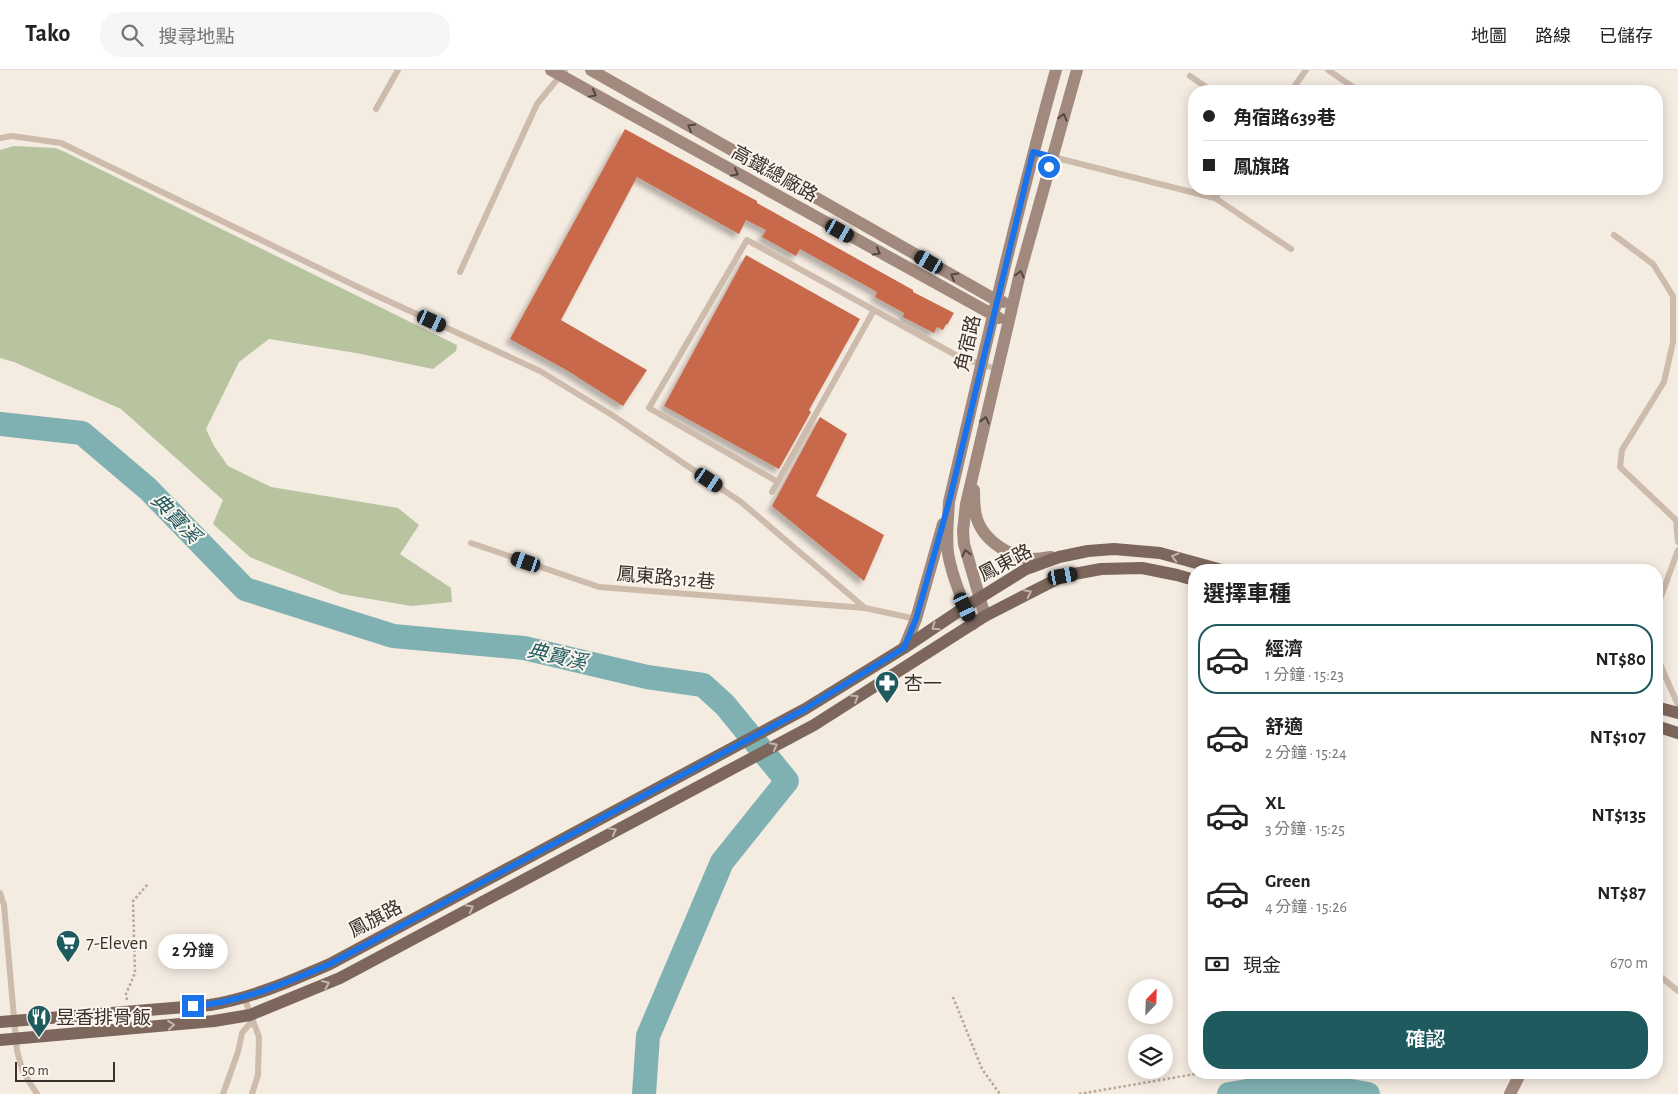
<!DOCTYPE html>
<html lang="zh-TW">
<head>
<meta charset="utf-8">
<style>
  :root { --surface:#fff; --page:#f6f6f6; --text:#222; --muted:#767676; --line:#e0e0e0; --accent:#1f5a5e }
  body { margin:0; font-family:"Alegreya Sans","Noto Sans TC",sans-serif; background:var(--page); color:var(--text); height:100vh; display:flex; flex-direction:column; font-size:19px; white-space:nowrap }
  * { box-sizing:border-box; margin:0 }
  p { font-size:16px; color:var(--muted) }
  .icon { flex:none; width:28px; height:28px; fill:none; stroke:currentColor; stroke-width:2; stroke-linecap:round; stroke-linejoin:round }
  .map { position:relative; flex:1; overflow:hidden }
  .drawer { position:absolute; left:1188px; top:494px; width:475px; height:515px; display:flex; flex-direction:column; background:var(--surface); border-radius:20px; box-shadow:0 2px 12px #0003 }
  .drawer>* { flex:none }
  .banner { position:absolute; left:1188px; top:15px; width:475px; height:110px; border-radius:20px; box-shadow:0 2px 12px #0003; display:grid; align-content:center; height:110px; padding:0 15px; background:var(--surface) }
  .needle { width:32px; rotate:23deg }
  .tools { position:absolute; left:1128px; top:909px; display:grid; gap:10px }
  .tools a { display:grid; place-items:center; width:45px; height:45px; border-radius:50%; background:var(--surface); box-shadow:0 2px 12px #0003; font-size:25px }
  .scale { position:absolute; left:15px; bottom:12px; width:100px; box-sizing:border-box; padding-left:5px; border:2px solid #3b302b; border-top:0; font-size:14px; line-height:18px; white-space:nowrap; color:#3b302b; -webkit-text-stroke:4px #fbf5ee; paint-order:stroke }
  .end { position:absolute; width:22px; height:22px; margin:-11px; border:6px solid #1a73e8; background:#fff; box-shadow:0 0 0 2px #fff }
  .from { border-radius:50% }
  .bubble { position:absolute; height:35px; border-radius:18px; background:var(--surface); box-shadow:0 2px 12px #0003; font-size:16px; font-weight:600; line-height:35px; text-align:center }
  .car { position:absolute; width:15px; height:30px; margin:-15px -8px; border-radius:6px; box-shadow:0 0 4px 1px #0007; background:linear-gradient(#222 24%,#8ab4d8 0 40%,#222 0 76%,#8ab4d8 0 86%,#222 0) }
  .banner b { display:flex; align-items:center; gap:18px; height:48px; font-size:19px }
  .banner b+b { border-top:1px solid var(--line) }
  .banner i { width:12px; height:12px; background:var(--text) }
  ul { padding:0; list-style:none }
  li { display:flex; align-items:center; gap:15px; height:70px; margin:0 10px 8px; padding:0 5px; border:2px solid transparent; border-radius:20px }
  li div { flex:1 }
  li b { display:block; font-size:19px }
  li em { font-style:normal; font-weight:600 }
  li.active { border-color:var(--accent) }
  li>.icon { width:45px; height:45px; stroke-width:1.5 }
  h2 { padding:0 15px; font-size:22px; line-height:60px }
  .pay { display:flex; align-items:center; gap:12px; height:55px; padding:0 15px; font-size:19px }
  .pay p { margin-inline-start:auto }
  .action { display:flex; gap:10px; margin-top:auto; padding:10px 15px }
  .action a { flex:1; height:58px; border-radius:20px; background:var(--accent); color:#fff; font-size:20px; font-weight:600; line-height:58px; text-align:center }
  header { display:flex; align-items:center; gap:30px; box-sizing:border-box; height:70px; padding:0 25px; background:var(--surface); border-bottom:1px solid var(--line) }
  header strong { font-size:24px }
  nav { display:flex; gap:28px; margin-inline-start:auto; font-size:18px }
  .search { width:350px; height:45px; background:var(--page); display:flex; align-items:center; gap:12px; box-sizing:border-box; padding:0 18px; border-radius:20px; color:var(--muted); font-size:19px }
  .map>svg:first-child { display:block }
</style>
</head>
<body>
<header>
<strong>Tako</strong>
<div class="search"><svg class="icon" aria-label="search" viewBox="0 0 24 24"><circle cx="10" cy="10" r="6"/><path d="M15 15l6 6"/></svg>搜尋地點</div>
<nav><a>地圖</a><a>路線</a><a>已儲存</a></nav>
</header>
<div class="map">
<svg width="1678" height="1024" viewBox="0 0 1678 1024">
  <defs>
    <filter id="shadow"><feDropShadow dx="-4.5" dy="4.5" stdDeviation="2.5" flood-color="#0004"/></filter>
  </defs>
  <rect width="100%" height="100%" fill="#f4ebe1"/>
  <path fill="#b8c4a0" d="M14,76L55,78L65,82L457,275L456,281L433,299L356,283L269,269L239,292L206,359L214,376L228,396L271,417L398,438L419,455L400,484L451,518L452,532L411,536L341,524L250,487L213,454L223,430L121,339L14,292L0,288V80Z"/>
  <g fill="none" stroke-linecap="round" stroke-linejoin="round">
    <path stroke="#7fb0b2" stroke-width="24" d="M0,354L82,363L148,419L245,519L393,566L524,578L647,607L703,615L725,635L787,711L722,792L648,966L644,1024
      M1229,1024L1301,1012L1368,1024"/>
  </g>
  <path fill="#c8694b" filter="url(#shadow)" d="M625,59L757,131V133L913,220V222L954,243L947,255L946,254L943,260L937,257L934,263L903,247L904,243L875,227L877,222L800,179L796,186L762,167L766,160L746,150L739,164L637,107L561,250L647,300L623,336L568,301L510,269Z
    M746,185L860,249L809,340L811,342L779,399L664,336Z
    M820,347L847,364L816,426L884,465L864,511L772,436Z"/>
  <g fill="none" stroke-linecap="round" stroke-linejoin="round">
    <path stroke="#b9a596" stroke-width="2.5" stroke-dasharray="2.5 2.5" stroke-linecap="butt" d="M953,927L982,999L1000,1024
      M127,930L126,924L135,903L133,831L148,814
      M1497,1002L1505,1005
      M1079,1024L1207,1002"/>
    <path stroke="#cdbbac" stroke-width="6" d="M1328,0L1359,21
      M1190,6L1212,21
      M1291,21L1306,0
      M376,39L398,0
      M0,68L12,66L61,73L360,218L540,301L612,345L741,432L865,538L916,549
      M1033,82L1215,128L1222,119
      M1215,128L1291,179
      M1614,165L1653,194L1673,226V272L1664,312L1622,380L1620,397L1676,450L1678,472
      M460,202L537,34L565,0
      M778,412L649,338L747,170L961,288L997,299
      M772,422L874,240
      M471,473L599,517L865,538
      M1656,540L1678,480
      M1656,585L1678,635
      M0,823L4,835L17,981L23,1002L37,1024
      M1656,903L1678,921
      M244,927L259,967L258,1005L252,1024
      M223,1024L238,982L242,963L252,951"/>
    <path stroke="#a18a7d" stroke-width="12" d="M551,0L999,248
      M591,0L996,230L1003,232
      M974,420C974,427 974,433 975,440C978,467 1006,486 1032,489C1038,489 1045,488 1051,487
      M985,546L964,474L963,461L966,434L1020,203L1077,0
      M973,554C963,532 952,507 948,483C946,466 948,449 949,432C983,288 1016,143 1056,0
      M904,578L916,549L943,454
      M1510,1024L1521,1002"/>
    <path stroke="#7d675c" stroke-width="12" d="M1656,637L1678,643
      M1656,656L1678,663
      M0,952L210,935C252,928 291,911 330,894L805,639L904,578L965,537L1026,499L1059,487L1088,481L1114,479L1160,483L1222,500
      M0,970L214,951L250,945L340,908L814,655L985,546L1063,506L1101,499L1142,498L1177,505L1194,510"/>
  </g>
  <defs><path id="oneway-chevron" d="M-2-3.5L2.5 0L-2 3.5" fill="none" stroke-width="1.6" stroke-linecap="round" stroke-linejoin="round" transform="scale(1.25)"/></defs>
  <g stroke="#544640">
    <use href="#oneway-chevron" transform="translate(593 24) rotate(29)"/>
    <use href="#oneway-chevron" transform="translate(1063 47) rotate(-74)"/>
    <use href="#oneway-chevron" transform="translate(691 57) rotate(-150)"/>
    <use href="#oneway-chevron" transform="translate(735 103) rotate(29)"/>
    <use href="#oneway-chevron" transform="translate(877 182) rotate(29)"/>
    <use href="#oneway-chevron" transform="translate(1020 204) rotate(-76)"/>
    <use href="#oneway-chevron" transform="translate(954 206) rotate(-150)"/>
    <use href="#oneway-chevron" transform="translate(985 350) rotate(-76)"/>
    <use href="#oneway-chevron" transform="translate(966 483) rotate(-103)"/>
  </g>
  <g stroke="#c2b5ac">
    <use href="#oneway-chevron" transform="translate(1175 487) rotate(-165)"/>
    <use href="#oneway-chevron" transform="translate(1028 523) rotate(-27)"/>
    <use href="#oneway-chevron" transform="translate(935 557) rotate(146)"/>
    <use href="#oneway-chevron" transform="translate(855 628) rotate(-32)"/>
    <use href="#oneway-chevron" transform="translate(774 676) rotate(-28)"/>
    <use href="#oneway-chevron" transform="translate(613 761) rotate(-28)"/>
    <use href="#oneway-chevron" transform="translate(470 838) rotate(-28)"/>
    <use href="#oneway-chevron" transform="translate(326 914) rotate(-23)"/>
    <use href="#oneway-chevron" transform="translate(171 955) rotate(-5)"/>
  </g>
  <g fill="none" stroke-linecap="round" stroke-linejoin="round">
    <path stroke="#1a73e8" stroke-width="6" d="M193,936C242,932 286,913 330,894L805,639L904,578L916,549L949,432L1033,82L1052,87L1049,97"/>
  </g>
  <defs>
    <symbol id="pharmacy-pin" viewBox="-11 -11 22 30"><path d="M0 17L-7.5 6A9.5 9.5 0 1 1 7.5 6Z" fill="#1f5a5e" stroke="#fbf5ee"/><path d="M-2-6h4v4h4v4h-4v4h-4v-4h-4v-4h4Z" fill="#fff"/></symbol>
    <symbol id="supermarket-pin" viewBox="-11 -11 22 30"><path d="M0 17L-7.5 6A9.5 9.5 0 1 1 7.5 6Z" fill="#1f5a5e" stroke="#fbf5ee"/><path d="M-6-5.5h2.5l.6 2H6L4.5 2H-2.5L-4.4-4H-6ZM-1.5 3.2a1.3 1.3 0 1 0 .1 0ZM3 3.2a1.3 1.3 0 1 0 .1 0Z" fill="#fff"/></symbol>
    <symbol id="restaurant-pin" viewBox="-11 -11 22 30"><path d="M0 17L-7.5 6A9.5 9.5 0 1 1 7.5 6Z" fill="#1f5a5e" stroke="#fbf5ee"/><path d="M-5-6h1v4h1v-4h1v4h1v-4h1v5L-1.5 .5V6h-2V.5L-5-1ZM5-6V6H3V1.5H1.5Q1.5-4 5-6Z" fill="#fff"/></symbol>
  </defs>
  <g fill-rule="evenodd">
    <use href="#pharmacy-pin" x="873" y="599" width="28" height="38"/>
    <use href="#supermarket-pin" x="54" y="858" width="28" height="38"/>
    <use href="#restaurant-pin" x="25" y="933" width="28" height="38"/>
  </g>
  <g text-anchor="middle" stroke-width="4" stroke-linejoin="round" paint-order="stroke">
    <g font-size="19" fill="#3b302b" stroke="#fbf5ee">
      <text transform="translate(775 103) rotate(29)" y="7">高鐵總廠路</text>
      <text transform="translate(967 273) rotate(-77)" y="7">角宿路</text>
      <text transform="translate(1005 492) rotate(-28)" y="7">鳳東路</text>
      <text transform="translate(666 507) rotate(5)" y="7">鳳東路312巷</text>
      <text transform="translate(375 848) rotate(-28)" y="7">鳳旗路</text>
    </g>
    <g font-size="19" fill="#3b302b" stroke="#fbf5ee" text-anchor="start">
      <text x="904" y="620">杏一</text>
      <text x="86" y="879">7-Eleven</text>
      <text x="56" y="954">昱香排骨飯</text>
    </g>
    <g font-size="20" font-style="italic" fill="#1f5a5e" stroke="#fbf5ee">
      <text transform="translate(176 448) rotate(46)" y="7">典寶溪</text>
      <text transform="translate(557 586) rotate(13)" y="7">典寶溪</text>
    </g>
  </g>
</svg>
<div class="tools">
<a><svg class="needle" viewBox="-14 -14 28 28"><path d="M0-13l5 13h-10z" fill="#e53935"/><path d="M0 13l5-13h-10z" fill="#767676"/></svg></a>
<a><svg class="icon" aria-label="layers" viewBox="0 0 24 24"><path d="M12 4l9 5-9 5-9-5zM3 14l9 5 9-5"/></svg></a>
</div>
<div class="scale">50 m</div>
<i class="end from" style="left:1049px;top:97px"></i>
<i class="end" style="left:193px;top:936px"></i>
<div class="bubble" style="left:158px;top:864px;width:70px">2 分鐘</div>
<i class="car" style="left:840px;top:161px;rotate:119deg"></i>
<i class="car" style="left:929px;top:192px;rotate:300deg"></i>
<i class="car" style="left:432px;top:251px;rotate:115deg"></i>
<i class="car" style="left:709px;top:410px;rotate:124deg"></i>
<i class="car" style="left:526px;top:492px;rotate:289deg"></i>
<i class="car" style="left:1063px;top:506px;rotate:80deg"></i>
<i class="car" style="left:965px;top:537px;rotate:155deg"></i>
<div class="banner">
<b><i class="from"></i>角宿路639巷</b>
<b><i></i>鳳旗路</b>
</div>
<section class="drawer">
<h2>選擇車種</h2>
<ul>
<li class="active"><svg class="icon" aria-label="car" viewBox="0 0 24 24"><path d="M5 17H2v-5l4-1 3-4h7l3 4 3 1v5h-3M9 17h6M6 11h13"/><circle cx="7" cy="17" r="2"/><circle cx="17" cy="17" r="2"/></svg><div><b>經濟</b><p>1 分鐘 · 15:23</p></div><em>NT$80</em></li>
<li><svg class="icon" aria-label="car" viewBox="0 0 24 24"><path d="M5 17H2v-5l4-1 3-4h7l3 4 3 1v5h-3M9 17h6M6 11h13"/><circle cx="7" cy="17" r="2"/><circle cx="17" cy="17" r="2"/></svg><div><b>舒適</b><p>2 分鐘 · 15:24</p></div><em>NT$107</em></li>
<li><svg class="icon" aria-label="car" viewBox="0 0 24 24"><path d="M5 17H2v-5l4-1 3-4h7l3 4 3 1v5h-3M9 17h6M6 11h13"/><circle cx="7" cy="17" r="2"/><circle cx="17" cy="17" r="2"/></svg><div><b>XL</b><p>3 分鐘 · 15:25</p></div><em>NT$135</em></li>
<li><svg class="icon" aria-label="car" viewBox="0 0 24 24"><path d="M5 17H2v-5l4-1 3-4h7l3 4 3 1v5h-3M9 17h6M6 11h13"/><circle cx="7" cy="17" r="2"/><circle cx="17" cy="17" r="2"/></svg><div><b>Green</b><p>4 分鐘 · 15:26</p></div><em>NT$87</em></li>
</ul>
<div class="pay"><svg class="icon" aria-label="cash" viewBox="0 0 24 24"><path d="M3 7h18v10H3z"/><circle cx="12" cy="12" r="2"/></svg>現金<p>670 m</p></div>
<div class="action"><a>確認</a></div>
</section>
</div>
</body>
</html>
